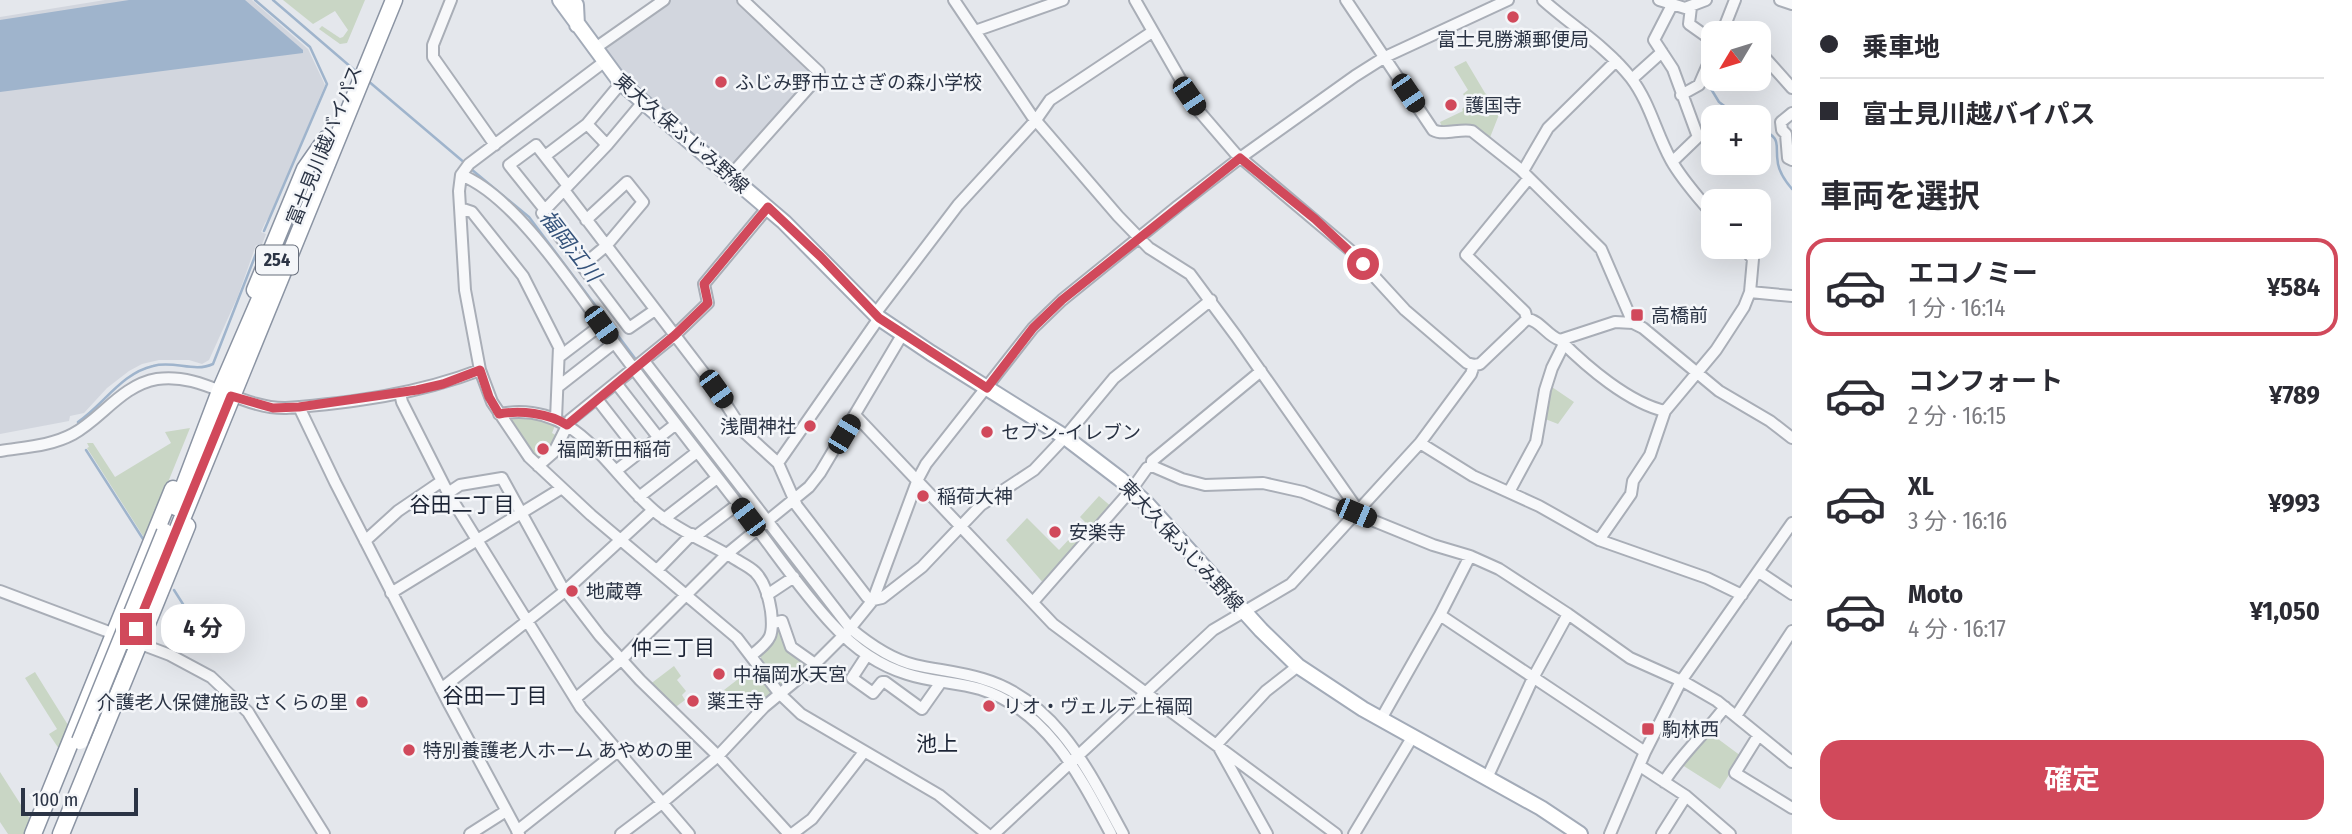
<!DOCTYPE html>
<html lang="ja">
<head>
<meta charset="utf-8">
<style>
  :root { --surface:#fff; --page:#f7f7f7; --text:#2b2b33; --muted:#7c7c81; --line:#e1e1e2; --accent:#d1495b }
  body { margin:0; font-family:"Fira Sans Condensed","Noto Sans JP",sans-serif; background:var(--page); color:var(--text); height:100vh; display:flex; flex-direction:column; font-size:26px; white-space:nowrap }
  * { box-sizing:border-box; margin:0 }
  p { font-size:23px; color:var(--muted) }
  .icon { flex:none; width:38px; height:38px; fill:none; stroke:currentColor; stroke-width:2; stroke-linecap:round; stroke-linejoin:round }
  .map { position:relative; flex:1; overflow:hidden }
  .sheet { display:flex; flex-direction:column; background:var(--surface); width:560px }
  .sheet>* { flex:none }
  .hud { display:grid; align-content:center; height:154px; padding:0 28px; background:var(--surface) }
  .needle { width:46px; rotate:232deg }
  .controls { position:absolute; left:1701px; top:21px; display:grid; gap:14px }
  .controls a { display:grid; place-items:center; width:70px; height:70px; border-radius:14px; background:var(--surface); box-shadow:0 7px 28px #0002; font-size:35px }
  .scale { position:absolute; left:21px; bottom:18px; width:117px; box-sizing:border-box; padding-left:7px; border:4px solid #2b3445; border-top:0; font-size:19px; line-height:24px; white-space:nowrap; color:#2b3445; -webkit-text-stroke:5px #f4f6f9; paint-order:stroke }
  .end { position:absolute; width:32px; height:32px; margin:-16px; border:9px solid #d1495b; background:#fff; box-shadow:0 0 0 4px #fff }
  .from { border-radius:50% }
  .bubble { position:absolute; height:49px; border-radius:21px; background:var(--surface); box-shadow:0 7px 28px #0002; font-size:23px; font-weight:700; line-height:49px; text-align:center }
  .car { position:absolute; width:21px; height:42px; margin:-21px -10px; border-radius:9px; box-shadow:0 0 5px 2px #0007; background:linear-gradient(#222 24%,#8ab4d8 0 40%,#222 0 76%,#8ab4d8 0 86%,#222 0) }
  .hud b { display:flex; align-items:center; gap:24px; height:66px; font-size:26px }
  .hud b+b { border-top:2px solid var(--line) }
  .hud i { width:18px; height:18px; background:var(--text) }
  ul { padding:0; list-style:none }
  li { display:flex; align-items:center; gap:21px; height:98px; margin:0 14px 10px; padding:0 14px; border:4px solid transparent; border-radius:21px }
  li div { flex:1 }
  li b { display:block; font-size:26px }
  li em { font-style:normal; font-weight:700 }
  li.current { border-color:var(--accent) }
  li>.icon { width:63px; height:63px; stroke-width:1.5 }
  h2 { padding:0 28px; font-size:32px; line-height:84px }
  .button { display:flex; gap:14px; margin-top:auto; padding:14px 28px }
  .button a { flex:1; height:80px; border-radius:21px; background:var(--accent); color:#fff; font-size:28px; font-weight:700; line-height:80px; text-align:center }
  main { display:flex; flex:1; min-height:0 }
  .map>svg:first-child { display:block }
</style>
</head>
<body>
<main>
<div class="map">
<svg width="1792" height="834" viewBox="0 0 1792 834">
  <rect width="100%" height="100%" fill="#e4e7ec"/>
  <path fill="#d2d6de" d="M105,0H252L308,49L325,85L271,214L265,223L261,232L266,234L261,247L256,245L238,296L209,360L202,364L189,360H159L142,364L129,371L107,388L84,413L70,416L69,421L0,434V17Z
    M669,0H738L815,73L733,167L640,89L624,73L604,48Z"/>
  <path fill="#c9d6c5" d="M283,0H365L347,43L340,44L319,29L322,26L340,38L343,37L348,30L335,11L313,24Z
    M1466,61L1485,93L1502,107L1489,140L1443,129L1440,122L1463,111L1462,109L1469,103L1463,94L1468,90L1454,67Z
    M1549,385L1574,402L1558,424L1540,417Z
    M511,416L556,423L552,433L559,437L540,461L536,459L509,419Z
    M190,428L145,539L87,448L89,447L87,443H93L115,477L171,443L165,432Z
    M1099,496L1113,508L1045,585L1006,540L1027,518L1059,550L1085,522L1080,517Z
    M778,624L809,665L783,684H777L758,653Z
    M674,666L681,676L677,680L686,691L682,695L685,700L673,709L649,685Z
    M755,666L772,693L759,707L752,700L745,704L742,701L736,706L724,690Z
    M35,672L68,725L59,749L49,734L57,729L25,678Z
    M1710,733L1741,756L1720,789L1679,763Z
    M0,772L30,819L25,834H8L0,822Z"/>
  <path fill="#9fb4cc" d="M129,0H245L303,50V53L0,92V20Z"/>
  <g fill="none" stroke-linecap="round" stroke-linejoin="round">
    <path stroke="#9fb4cc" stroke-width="2.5" d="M255,0L310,47L327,84L264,231
      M273,0L359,74
      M1705,79L1719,102L1739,117
      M367,80L466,164
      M1759,128C1784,140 1774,142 1778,164C1780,174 1786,182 1792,189
      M471,169L529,217L637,361
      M641,366L761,522
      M78,422C104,404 122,373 153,366C174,360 194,373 213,364L259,246
      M86,450L143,539
      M765,527L836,619
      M174,590L209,645"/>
    <defs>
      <path id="minor" d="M451,0L433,45V57L495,145
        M954,0L1032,116L1118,216L1149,248L1190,274L1236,336L1358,510
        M1135,0L1198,110L1235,153L1350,250L1405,310L1467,363L1474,365L1480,364L1527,319C1540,320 1547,336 1560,340L1615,322L1633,323L1643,328L1719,391L1770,421L1792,438
        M1346,0L1433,130C1444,136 1460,128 1472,131L1520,169L1601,249L1633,323
        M1543,0C1572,26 1607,47 1631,78C1650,103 1656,133 1671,160C1682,180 1699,198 1713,215
        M1659,0L1685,8L1706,0
        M1780,0L1792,4
        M1691,7L1689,24L1713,41
        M975,31L1063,0
        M1722,33L1735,0
        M594,49L664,0
        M1759,51L1792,88
        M604,62L469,164L461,175L459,191L465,290L480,370L492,402L529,457L591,515L737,638L779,693L801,714L939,795L987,834
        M1632,79L1662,52
        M1681,95L1699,85L1713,53
        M643,102L607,145L542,213L629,328L655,310
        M1792,113L1781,122L1782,130L1786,134L1788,158L1792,160
        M587,124L607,145
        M545,156L587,124L621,83
        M1672,162L1698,137L1673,69L1654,40L1672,5
        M1523,171L1548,128L1616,61
        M461,175C517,197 577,293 613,341C657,400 703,459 748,517C776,553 802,592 833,625C853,647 878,665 907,674C931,682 956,682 980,689C1047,710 1080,776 1111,834
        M730,176L819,76V72L743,0
        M564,190L716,389L744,432L778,463
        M460,208L472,212L523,276L559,347L556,419
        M545,210L509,165L536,145L568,186
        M582,266L606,246L643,202L627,182L586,220
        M1750,292L1792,296
        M875,314L958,205L1036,120L1050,100L1152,32
        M879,318L778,463L797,506L867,597L873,600L882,598L922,567L981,505L1034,470L1065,437L1114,378L1211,300
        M1527,319L1525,312L1466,255L1529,178
        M1561,341C1587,367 1629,403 1665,411
        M559,357L601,325
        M644,361L850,628C869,644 890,659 915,665C937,670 961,672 983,679C1057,701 1089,772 1123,834
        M616,383L658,437
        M559,386L614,343
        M400,393L402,402L448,493L581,708L689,834
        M597,399L639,453
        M299,407L335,482L448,702L519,834
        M499,414C579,399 607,473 658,514C680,531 708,543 732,557C739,562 749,566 755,572C764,581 769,598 771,611C774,636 771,640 752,655
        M855,415L1053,624L1336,834
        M1420,443L1473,476L1539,506L1599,540L1707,578L1742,595
        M0,451C24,447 51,446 73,434C102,418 122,385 157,379C203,372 240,409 286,408C351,403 418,394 480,370
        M538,466L554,452L570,420L675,335L708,303L704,284L768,207
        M1152,466L1182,479L1205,485L1263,483L1303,492L1433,545L1470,556L1499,569L1568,614L1630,658L1686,683L1717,701L1792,762
        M617,470L676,424
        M1509,492L1536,442L1545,390L1552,368L1564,344
        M448,493L460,485L502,478L561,585L600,636L640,680L718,756L789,834
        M639,497L697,452
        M664,519L717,478
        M696,536L738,504
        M1599,540L1631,494L1633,481L1650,455L1665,411L1716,350L1744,307L1750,292L1753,259L1743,247
        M365,541L398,511L442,481
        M658,569L692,534
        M1759,572L1792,594
        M0,591L170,655L211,677L248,712L324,834
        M391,593L562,488
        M767,595L794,577
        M1033,602L1132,489L1147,468L1152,466V461L1261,371
        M1440,615L1470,556
        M773,623L782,621L791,647L815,664
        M867,655L852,678L873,693L882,682H885L922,709L941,682
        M441,689L565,591L653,510
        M576,698L621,660L727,554L809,487L820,473L902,335
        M1736,716L1792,631
        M1381,719L1440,615L1645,752
        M1758,736L1735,773L1792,808
        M1640,766L1686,796L1730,834
        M1487,778L1533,678L1568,614
        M1664,782C1681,754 1706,733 1725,707
        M517,831L618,751
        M470,834L506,811
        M621,834L662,803L718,756L764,707L811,668L847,632L873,600L918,479L926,464L1033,328L1062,300L1178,206L1240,158L1355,76L1385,57L1508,0
        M792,834L812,819L864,752
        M994,834L1213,630L1291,584L1420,443L1471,374L1474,365
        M1267,834L1217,744L1266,691L1298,666
        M1354,834L1413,736
        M1610,834L1645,752L1681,681L1792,523
        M1662,834L1686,796"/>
      <path id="major" d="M560,0L621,83L784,222L879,318L931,353L1065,437L1120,479L1147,504L1261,630L1298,666L1363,709L1541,808L1580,834
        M573,0L576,5L577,25"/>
      <path id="highway" d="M255,290L305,169L326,139
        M176,507L220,391L269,278
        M175,536L394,0
        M33,834L173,489
        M61,834L187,526"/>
    </defs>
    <use href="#minor" stroke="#a9aeb7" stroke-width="14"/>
    <use href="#major" stroke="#a3abb8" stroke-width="18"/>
    <use href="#highway" stroke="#8b94a3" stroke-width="19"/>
    <use href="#minor" stroke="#f7f8fa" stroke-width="10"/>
    <use href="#major" stroke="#fff" stroke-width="14"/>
    <use href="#highway" stroke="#fff" stroke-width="16"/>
    <defs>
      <path id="highway-bridge" d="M80,741L165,532"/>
    </defs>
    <use href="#highway-bridge" stroke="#8b94a3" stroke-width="19" stroke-linecap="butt"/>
    <use href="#highway-bridge" stroke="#fff" stroke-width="16"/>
  </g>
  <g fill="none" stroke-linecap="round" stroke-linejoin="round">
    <path stroke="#d1495b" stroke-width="9" d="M136,629L231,396L273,408L299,407L417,390L443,384L480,370L489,397L499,414C520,410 549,413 567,425L675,335L708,303L704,284L768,207L821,257L879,318L987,388L1033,328L1062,300L1240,158L1315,219L1363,264"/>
  </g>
  <g fill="#d1495b" stroke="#f4f6f9" stroke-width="2.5">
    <circle cx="1513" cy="17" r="7"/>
    <circle cx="721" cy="82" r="7"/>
    <circle cx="1451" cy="105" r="7"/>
    <rect x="1630" y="308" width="14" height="14" rx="3.5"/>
    <circle cx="810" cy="426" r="7"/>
    <circle cx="987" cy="432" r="7"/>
    <circle cx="543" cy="449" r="7"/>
    <circle cx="923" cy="496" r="7"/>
    <circle cx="1055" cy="532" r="7"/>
    <circle cx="572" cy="591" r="7"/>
    <circle cx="719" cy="674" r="7"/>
    <circle cx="693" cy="701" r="7"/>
    <circle cx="362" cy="702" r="7"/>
    <circle cx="989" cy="706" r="7"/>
    <rect x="1641" y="722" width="14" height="14" rx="3.5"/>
    <circle cx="409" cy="750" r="7"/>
  </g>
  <g text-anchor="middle" stroke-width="5" stroke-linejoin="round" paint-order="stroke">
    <rect fill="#f4f6f9" stroke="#676e7b" stroke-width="2" x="256" y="245.5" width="42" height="29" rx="5"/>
    <g font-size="18" font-weight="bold" fill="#2b3445">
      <text x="277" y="266">254</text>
    </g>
    <g font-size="19" fill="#2b3445" stroke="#f4f6f9" text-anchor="start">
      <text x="1513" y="46" text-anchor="middle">富士見勝瀬郵便局</text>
      <text x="735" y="89">ふじみ野市立さぎの森小学校</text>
      <text x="1465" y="112">護国寺</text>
      <text x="1651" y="322">高橋前</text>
      <text x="796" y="433" text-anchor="end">浅間神社</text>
      <text x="1001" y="439">セブン-イレブン</text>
      <text x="557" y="456">福岡新田稲荷</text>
      <text x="937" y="503">稲荷大神</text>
      <text x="1069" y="539">安楽寺</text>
      <text x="586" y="598">地蔵尊</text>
      <text x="733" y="681">中福岡水天宮</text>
      <text x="707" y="708">薬王寺</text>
      <text x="348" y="709" text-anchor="end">介護老人保健施設 さくらの里</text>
      <text x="1003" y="713">リオ・ヴェルデ上福岡</text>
      <text x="1662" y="736">駒林西</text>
      <text x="423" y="757">特別養護老人ホーム あやめの里</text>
    </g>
    <g font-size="19" fill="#2b3445" stroke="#f4f6f9">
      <text transform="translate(682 133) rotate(41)" y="7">東大久保ふじみ野線</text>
      <text transform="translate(324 145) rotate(-68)" y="7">富士見川越バイパス</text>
      <text transform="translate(1182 545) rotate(47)" y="7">東大久保ふじみ野線</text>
    </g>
    <g font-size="21" font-style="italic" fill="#34527a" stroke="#f4f6f9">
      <text transform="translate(570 246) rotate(52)" y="7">福岡江川</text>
    </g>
    <g font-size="21" fill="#1d2536" stroke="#f4f6f9">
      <text x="462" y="512">谷田二丁目</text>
      <text x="673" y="655">仲三丁目</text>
      <text x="495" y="703">谷田一丁目</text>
      <text x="937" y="751">池上</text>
    </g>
  </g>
</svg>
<div class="controls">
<a><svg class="needle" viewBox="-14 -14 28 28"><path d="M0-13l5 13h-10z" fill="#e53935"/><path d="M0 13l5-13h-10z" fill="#7c7c81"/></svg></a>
<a>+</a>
<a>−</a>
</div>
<div class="scale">100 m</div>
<i class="end from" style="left:1363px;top:264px"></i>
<i class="end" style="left:136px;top:629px"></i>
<div class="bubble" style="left:161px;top:604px;width:84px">4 分</div>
<i class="car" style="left:1408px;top:93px;rotate:146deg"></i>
<i class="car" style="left:1189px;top:96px;rotate:146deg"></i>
<i class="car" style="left:601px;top:325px;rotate:144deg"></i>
<i class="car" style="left:716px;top:389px;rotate:144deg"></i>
<i class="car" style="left:844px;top:434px;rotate:31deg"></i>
<i class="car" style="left:1356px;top:513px;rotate:113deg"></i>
<i class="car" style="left:748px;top:517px;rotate:323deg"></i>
</div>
<section class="sheet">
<div class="hud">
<b><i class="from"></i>乗車地</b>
<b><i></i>富士見川越バイパス</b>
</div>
<h2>車両を選択</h2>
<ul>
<li class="current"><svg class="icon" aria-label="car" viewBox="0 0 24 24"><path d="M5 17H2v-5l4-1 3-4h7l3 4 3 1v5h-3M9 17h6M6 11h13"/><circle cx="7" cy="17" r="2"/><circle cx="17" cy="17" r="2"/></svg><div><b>エコノミー</b><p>1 分 · 16:14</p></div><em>¥584</em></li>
<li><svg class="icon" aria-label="car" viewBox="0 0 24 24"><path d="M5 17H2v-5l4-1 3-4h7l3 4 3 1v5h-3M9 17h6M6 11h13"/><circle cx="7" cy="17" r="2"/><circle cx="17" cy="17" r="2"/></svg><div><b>コンフォート</b><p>2 分 · 16:15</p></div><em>¥789</em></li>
<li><svg class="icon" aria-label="car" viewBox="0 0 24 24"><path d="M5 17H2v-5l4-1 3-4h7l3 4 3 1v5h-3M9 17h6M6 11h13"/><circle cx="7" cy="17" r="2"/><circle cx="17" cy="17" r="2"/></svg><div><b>XL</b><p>3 分 · 16:16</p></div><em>¥993</em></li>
<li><svg class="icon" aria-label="car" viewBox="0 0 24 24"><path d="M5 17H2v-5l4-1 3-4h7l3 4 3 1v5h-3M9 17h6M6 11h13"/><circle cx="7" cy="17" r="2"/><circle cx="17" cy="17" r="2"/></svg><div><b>Moto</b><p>4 分 · 16:17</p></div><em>¥1,050</em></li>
</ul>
<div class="button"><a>確定</a></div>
</section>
</main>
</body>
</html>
